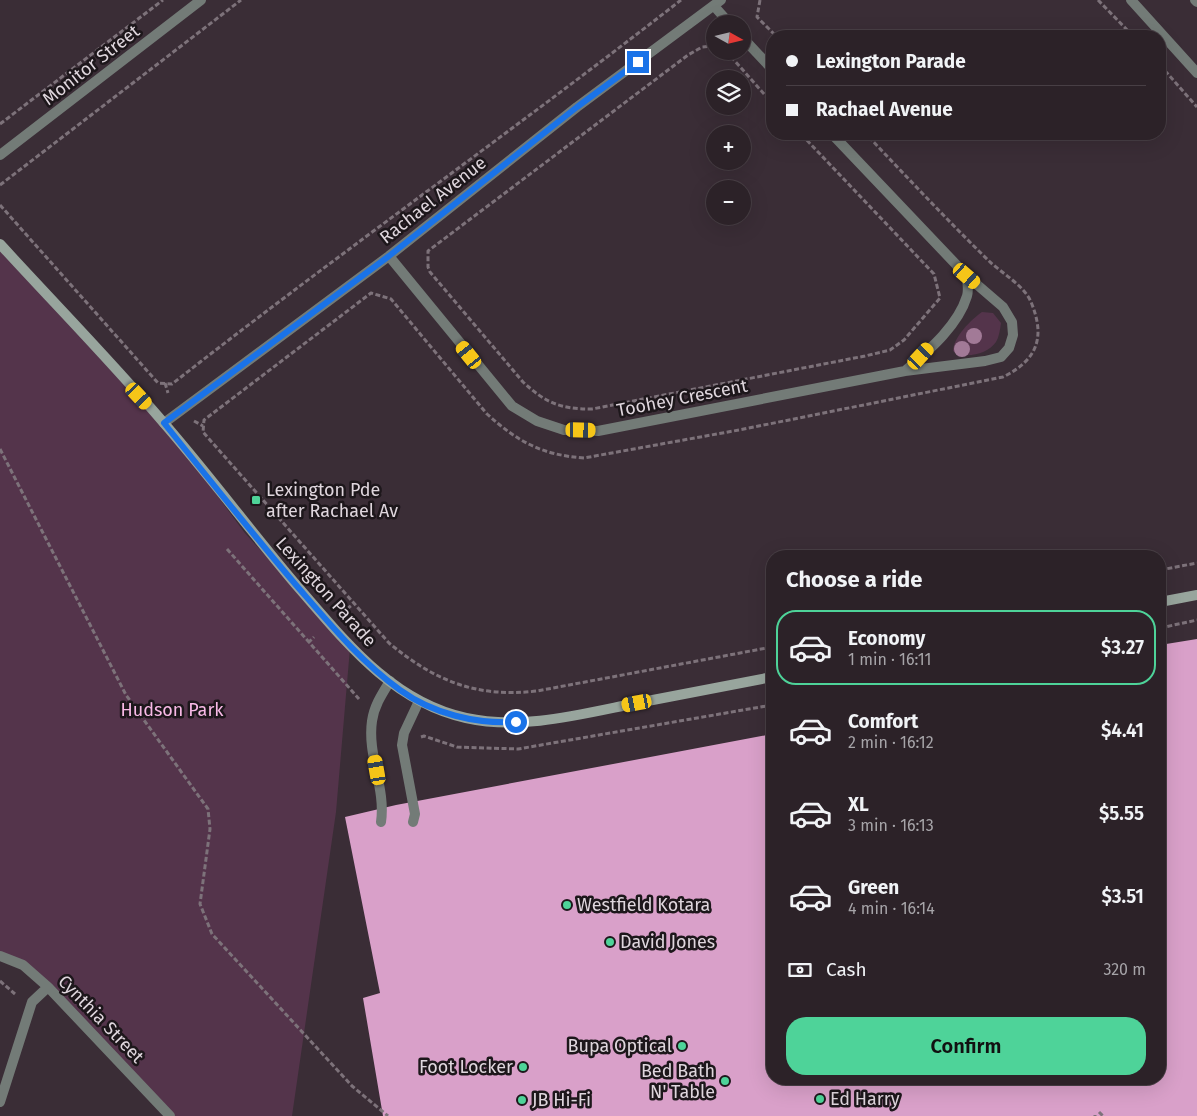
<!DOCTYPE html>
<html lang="en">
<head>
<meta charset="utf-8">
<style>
  :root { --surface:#2c2228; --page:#382f34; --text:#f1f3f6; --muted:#a6a4a8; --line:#483f45; --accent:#4ed399 }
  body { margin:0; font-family:"Fira Sans",sans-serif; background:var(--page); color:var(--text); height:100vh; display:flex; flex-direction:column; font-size:19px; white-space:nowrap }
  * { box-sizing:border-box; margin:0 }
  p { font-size:16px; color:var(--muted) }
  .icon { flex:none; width:28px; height:28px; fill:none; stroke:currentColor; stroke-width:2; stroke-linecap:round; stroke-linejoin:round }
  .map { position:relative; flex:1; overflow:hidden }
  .details { position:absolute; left:766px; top:550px; width:400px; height:535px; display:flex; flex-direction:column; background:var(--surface); border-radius:20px; box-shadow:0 5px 20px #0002,0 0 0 1px var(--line) }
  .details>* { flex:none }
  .guide { position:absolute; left:766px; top:30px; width:400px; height:110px; border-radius:20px; box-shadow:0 5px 20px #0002,0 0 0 1px var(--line); display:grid; align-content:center; height:110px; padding:0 20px; background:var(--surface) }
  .needle { width:32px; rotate:98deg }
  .fabs { position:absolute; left:706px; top:15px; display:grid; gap:10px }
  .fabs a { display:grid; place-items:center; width:45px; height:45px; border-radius:50%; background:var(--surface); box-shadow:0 5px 20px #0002,0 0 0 1px var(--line); font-size:25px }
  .end { position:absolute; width:22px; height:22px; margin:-11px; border:6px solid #1a73e8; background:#fff; box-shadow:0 0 0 2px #fff }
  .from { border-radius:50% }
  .car { position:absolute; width:15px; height:30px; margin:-15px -8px; border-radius:6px; box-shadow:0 0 4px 1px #0007; background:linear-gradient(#f5c518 24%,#345 0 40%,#f5c518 0 76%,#345 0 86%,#f5c518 0) }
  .guide b { display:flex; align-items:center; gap:18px; height:48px; font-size:19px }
  .guide b+b { border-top:1px solid var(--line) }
  .guide i { width:12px; height:12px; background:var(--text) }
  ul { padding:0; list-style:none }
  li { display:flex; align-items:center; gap:15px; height:75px; margin:0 10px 8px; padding:0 10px; border:2px solid transparent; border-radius:20px }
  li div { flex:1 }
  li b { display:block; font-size:19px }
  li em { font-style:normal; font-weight:600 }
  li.active { border-color:var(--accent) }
  li>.icon { width:45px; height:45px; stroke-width:1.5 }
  h2 { padding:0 20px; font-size:22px; line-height:60px }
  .pay { display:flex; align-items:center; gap:12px; height:55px; padding:0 20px; font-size:19px }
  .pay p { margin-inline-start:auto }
  .action { display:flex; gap:10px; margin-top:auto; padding:10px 20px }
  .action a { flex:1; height:58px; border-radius:20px; background:var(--accent); color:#111; font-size:20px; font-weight:600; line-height:58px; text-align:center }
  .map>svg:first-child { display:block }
</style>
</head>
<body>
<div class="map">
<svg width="1197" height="1116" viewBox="0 0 1197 1116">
  <rect width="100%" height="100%" fill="#3a2d36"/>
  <path fill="#54344b" d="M0,244L164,423L244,532L350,648L336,812L292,1116H170L48,987L0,956Z
    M982,312L993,313L1001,323C1000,330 999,337 996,342C988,354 964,360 953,351C954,336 971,320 982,312Z"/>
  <path fill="#d9a0c9" d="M1197,639V1116H383L363,998L380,993L345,817L396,805L772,734V1079H1160V645Z"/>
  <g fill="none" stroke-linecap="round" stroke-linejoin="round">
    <path stroke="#7d727a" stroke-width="3" stroke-dasharray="5 2.5" stroke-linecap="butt" d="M760,0L757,17L776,36
      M1098,0L1133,36
      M715,46L702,47L688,55L428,251V267L430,272L523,382C546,403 560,409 592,409L865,356L890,350L904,340L940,298L934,274L801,134
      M726,51L772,103
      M1160,65L1197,107
      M0,124L163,0
      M0,185L241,0
      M0,205L158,383L172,384C339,253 513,131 681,0
      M165,383L168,393
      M194,421L203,426
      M0,449L126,695L208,809L210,829L200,904L212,934L352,1086L388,1116
      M227,549L359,699
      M1160,570L1197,563
      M347,609L353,604
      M1160,628L1197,620
      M308,643L314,637
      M772,647L537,691C476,698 435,681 389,643L203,432L204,420L371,293L391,299L487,414C518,442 542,455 584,458L739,430L1003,377C1037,360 1046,338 1031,302C1024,285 1001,273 988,260C946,219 906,176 866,134
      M421,737L424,736L457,747L518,749L772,705
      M0,981L15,994
      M1099,1112L1103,1116
      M1095,1115V1116"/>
    <path stroke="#737b77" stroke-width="10" d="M381,822C386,788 367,755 372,721C374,706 382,694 390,681
      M413,822L415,814L402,745L404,733L419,701"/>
    <path stroke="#737b77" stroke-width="10" d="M1131,0L1197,73
      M1195,0L1197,2
      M714,6L730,24
      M742,37L772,69
      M0,155L201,0
      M389,256L512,406L537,421L564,430L598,431L905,371C928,351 958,326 967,296C969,290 967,283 967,276L832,134
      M905,371L985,361L1001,357L1009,348L1013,335L1012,322L1003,307L967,276
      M164,423L389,256L577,107L721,0
      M0,956L23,965L48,987L170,1116
      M0,1102L32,1002L48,987"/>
    <path stroke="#98a59d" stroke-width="10" d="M0,244C54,303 111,361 163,422C210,476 252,533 298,587C345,641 392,702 466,718C520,730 578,715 632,704C679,695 726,686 772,677
      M1160,602L1197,595"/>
  </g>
  <g fill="#a27a97">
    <circle cx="974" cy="336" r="8"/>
    <circle cx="962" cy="349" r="8"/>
  </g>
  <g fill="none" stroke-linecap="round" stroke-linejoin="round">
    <path stroke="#1a73e8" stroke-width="6" d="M516,722C476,724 433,714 400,690C360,661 329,623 296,585C251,532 208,478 164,423L389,256L577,107L638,62"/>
  </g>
  <g fill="#4ed399" stroke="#1d171b" stroke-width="2">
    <rect x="251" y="495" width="10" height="10" rx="2.5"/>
    <circle cx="567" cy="905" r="5"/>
    <circle cx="610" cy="942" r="5"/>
    <circle cx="682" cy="1046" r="5"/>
    <circle cx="523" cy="1067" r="5"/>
    <circle cx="725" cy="1081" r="5"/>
    <circle cx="820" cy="1099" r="5"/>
    <circle cx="522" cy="1100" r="5"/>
  </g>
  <g text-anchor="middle" stroke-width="5" stroke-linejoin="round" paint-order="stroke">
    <g font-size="18" fill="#dfd6dd" stroke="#1d171b">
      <text transform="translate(91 65) rotate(-38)" y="6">Monitor Street</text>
      <text transform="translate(433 200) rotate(-38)" y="6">Rachael Avenue</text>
      <text transform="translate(682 398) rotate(-11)" y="6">Toohey Crescent</text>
      <text transform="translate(326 592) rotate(48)" y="6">Lexington Parade</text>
      <text transform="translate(101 1019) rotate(46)" y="6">Cynthia Street</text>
    </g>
    <g font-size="18" fill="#dfd6dd" stroke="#1d171b" text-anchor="start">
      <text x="266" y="496">Lexington Pde<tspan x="266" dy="21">after Rachael Av</tspan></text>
      <text x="577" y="911">Westfield Kotara</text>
      <text x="620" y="948">David Jones</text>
      <text x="672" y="1052" text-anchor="end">Bupa Optical</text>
      <text x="513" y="1073" text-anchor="end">Foot Locker</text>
      <text x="715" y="1077" text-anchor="end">Bed Bath<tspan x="715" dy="21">N' Table</tspan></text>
      <text x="830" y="1105">Ed Harry</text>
      <text x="532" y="1106">JB Hi-Fi</text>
    </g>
    <g font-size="18" fill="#f8b9e6" stroke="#1d171b">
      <text x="172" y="716">Hudson Park</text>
    </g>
  </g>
</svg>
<div class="fabs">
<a><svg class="needle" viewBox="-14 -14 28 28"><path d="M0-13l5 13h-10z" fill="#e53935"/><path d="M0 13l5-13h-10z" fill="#a6a4a8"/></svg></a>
<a><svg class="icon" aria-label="layers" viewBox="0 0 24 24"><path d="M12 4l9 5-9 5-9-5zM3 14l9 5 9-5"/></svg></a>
<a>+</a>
<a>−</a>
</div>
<i class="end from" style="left:516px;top:722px"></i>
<i class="end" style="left:638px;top:62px"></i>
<i class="car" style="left:967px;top:276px;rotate:131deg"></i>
<i class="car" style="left:469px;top:355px;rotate:321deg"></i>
<i class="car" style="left:921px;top:356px;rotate:43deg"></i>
<i class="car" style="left:139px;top:396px;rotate:137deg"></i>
<i class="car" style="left:581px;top:430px;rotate:91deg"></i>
<i class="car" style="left:637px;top:703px;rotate:259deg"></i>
<i class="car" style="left:377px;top:770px;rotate:350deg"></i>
<div class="guide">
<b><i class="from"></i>Lexington Parade</b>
<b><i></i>Rachael Avenue</b>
</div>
<section class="details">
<h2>Choose a ride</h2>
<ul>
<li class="active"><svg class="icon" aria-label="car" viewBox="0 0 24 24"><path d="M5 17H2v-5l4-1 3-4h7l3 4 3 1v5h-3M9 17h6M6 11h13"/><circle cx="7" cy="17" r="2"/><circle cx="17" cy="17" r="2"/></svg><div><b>Economy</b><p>1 min · 16:11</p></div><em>$3.27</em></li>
<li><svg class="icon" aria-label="car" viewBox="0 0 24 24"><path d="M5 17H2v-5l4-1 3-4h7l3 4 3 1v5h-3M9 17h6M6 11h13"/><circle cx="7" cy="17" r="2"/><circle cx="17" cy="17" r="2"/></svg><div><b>Comfort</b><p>2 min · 16:12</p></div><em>$4.41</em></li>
<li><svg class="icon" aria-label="car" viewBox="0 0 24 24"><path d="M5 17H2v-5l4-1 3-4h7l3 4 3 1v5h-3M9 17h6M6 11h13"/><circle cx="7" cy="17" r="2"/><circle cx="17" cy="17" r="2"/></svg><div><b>XL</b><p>3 min · 16:13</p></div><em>$5.55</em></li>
<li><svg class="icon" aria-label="car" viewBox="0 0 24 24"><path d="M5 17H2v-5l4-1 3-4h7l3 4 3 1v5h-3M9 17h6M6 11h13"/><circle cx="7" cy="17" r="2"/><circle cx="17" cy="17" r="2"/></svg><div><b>Green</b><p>4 min · 16:14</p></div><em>$3.51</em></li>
</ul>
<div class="pay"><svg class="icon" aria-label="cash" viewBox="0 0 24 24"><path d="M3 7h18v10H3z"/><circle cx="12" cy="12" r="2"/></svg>Cash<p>320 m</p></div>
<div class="action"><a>Confirm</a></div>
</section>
</div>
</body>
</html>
